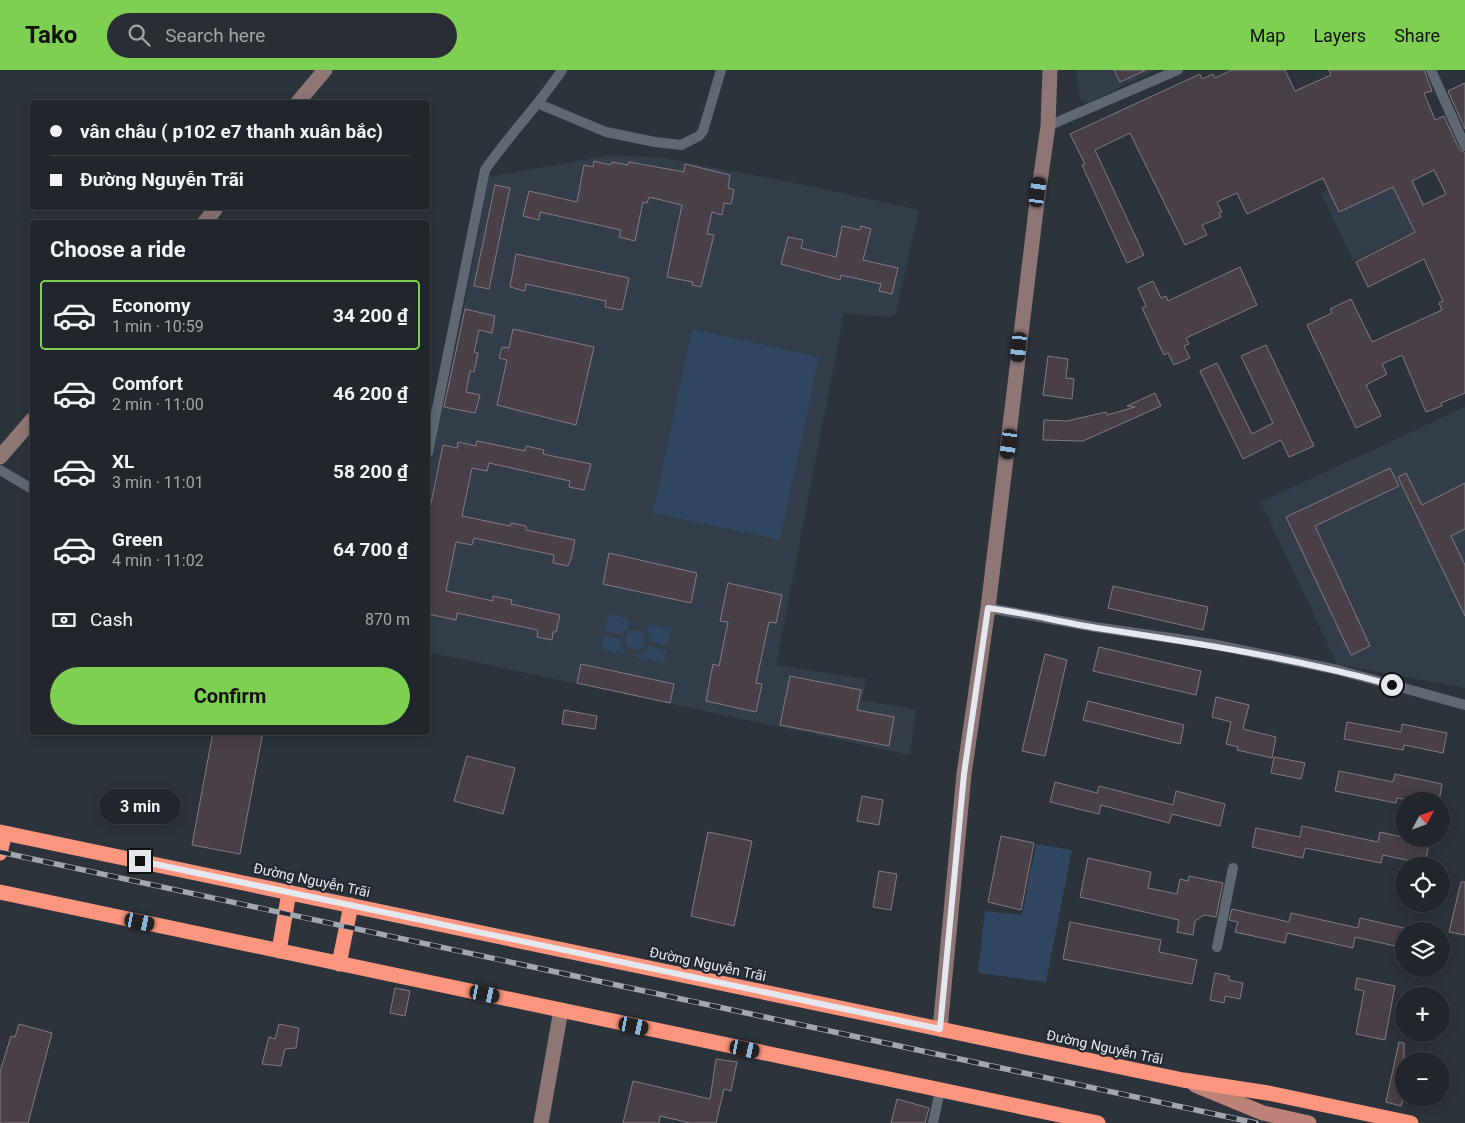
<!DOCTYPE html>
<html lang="en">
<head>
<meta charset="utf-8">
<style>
  :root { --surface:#21262c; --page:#292e34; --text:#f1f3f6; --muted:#a2a5a9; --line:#3e4348; --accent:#7fd052 }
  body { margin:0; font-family:Roboto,sans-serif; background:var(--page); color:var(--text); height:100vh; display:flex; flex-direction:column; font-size:19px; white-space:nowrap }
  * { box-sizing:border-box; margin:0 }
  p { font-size:16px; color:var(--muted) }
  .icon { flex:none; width:28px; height:28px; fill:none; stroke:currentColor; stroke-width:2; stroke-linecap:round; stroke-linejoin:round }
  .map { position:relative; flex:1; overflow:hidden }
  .sheet { position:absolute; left:30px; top:150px; width:400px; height:515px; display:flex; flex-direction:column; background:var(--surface); border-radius:5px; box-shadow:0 2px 12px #0003,0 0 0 1px var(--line) }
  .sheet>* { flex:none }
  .banner { position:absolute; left:30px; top:30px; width:400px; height:110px; border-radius:5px; box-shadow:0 2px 12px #0003,0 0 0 1px var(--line); display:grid; align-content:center; height:110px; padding:0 20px; background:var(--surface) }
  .needle { width:32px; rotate:49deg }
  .buttons { position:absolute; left:1395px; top:722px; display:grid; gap:10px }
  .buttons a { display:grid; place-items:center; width:55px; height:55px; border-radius:50%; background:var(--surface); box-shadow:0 2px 12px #0003,0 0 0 1px var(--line); font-size:25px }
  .end { position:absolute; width:22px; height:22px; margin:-11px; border:6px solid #e5e9ef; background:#111; box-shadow:0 0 0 2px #111 }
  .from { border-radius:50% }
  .bubble { position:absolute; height:35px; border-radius:18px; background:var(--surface); box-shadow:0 2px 12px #0003,0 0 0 1px var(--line); font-size:16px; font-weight:700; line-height:35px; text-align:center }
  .car { position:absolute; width:15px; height:30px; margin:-15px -8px; border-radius:6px; box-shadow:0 0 4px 1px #0007; background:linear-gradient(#222 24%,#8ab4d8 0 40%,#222 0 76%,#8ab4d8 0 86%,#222 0) }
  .banner b { display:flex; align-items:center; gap:18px; height:48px; font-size:19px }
  .banner b+b { border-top:1px solid var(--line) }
  .banner i { width:12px; height:12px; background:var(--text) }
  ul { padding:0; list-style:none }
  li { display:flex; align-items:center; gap:15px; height:70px; margin:0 10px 8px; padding:0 10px; border:2px solid transparent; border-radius:5px }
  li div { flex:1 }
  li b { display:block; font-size:19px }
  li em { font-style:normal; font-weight:700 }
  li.active { border-color:var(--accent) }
  li>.icon { width:45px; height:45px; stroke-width:1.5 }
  h2 { padding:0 20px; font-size:22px; line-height:60px }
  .pay { display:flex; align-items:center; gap:12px; height:55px; padding:0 20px; font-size:19px }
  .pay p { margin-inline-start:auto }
  .primary-button { display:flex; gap:10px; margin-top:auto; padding:10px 20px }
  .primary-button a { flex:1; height:58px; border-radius:30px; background:var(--accent); color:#111; font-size:20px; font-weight:700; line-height:58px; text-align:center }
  header { display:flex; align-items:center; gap:30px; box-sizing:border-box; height:70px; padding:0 25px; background:var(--accent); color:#111 }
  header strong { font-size:24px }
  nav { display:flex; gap:28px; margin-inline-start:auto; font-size:18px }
  .search { width:350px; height:45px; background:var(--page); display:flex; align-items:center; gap:12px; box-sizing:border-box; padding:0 18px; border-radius:28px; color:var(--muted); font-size:19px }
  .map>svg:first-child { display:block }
</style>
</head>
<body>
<header>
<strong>Tako</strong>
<div class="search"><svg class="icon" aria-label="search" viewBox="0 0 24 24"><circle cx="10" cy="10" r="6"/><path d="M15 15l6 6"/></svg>Search here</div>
<nav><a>Map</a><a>Layers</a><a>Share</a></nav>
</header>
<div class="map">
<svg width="1465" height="1053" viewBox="0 0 1465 1053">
  <rect width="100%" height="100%" fill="#2c333b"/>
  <path fill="#343e4b" d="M1076,0H1156L1087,33L1080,29Z
    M611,85L663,88L805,115L919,140L895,246L886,247L844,243L776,595L866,609L862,631L916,639L910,685L428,582V408L465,233L489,107Z
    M1402,87L1433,152L1353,191L1321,123Z
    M1465,337V618L1337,594L1261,432Z"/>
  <path fill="#304661" d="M692,259L819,287L780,470L653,443Z
    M609,544L630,549L628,557L622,564L604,561Z
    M649,554L671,559L667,575L650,571L647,561Z
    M625 570a10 10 0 1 1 20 0a10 10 0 1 1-20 0Z
    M603,566L620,569L621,576L628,585L601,579Z
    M649,576L667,581L664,594L634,586L645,582Z
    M1036,774L1072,780L1046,912L978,903L985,841L1022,845Z"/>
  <path fill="#494047" stroke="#847981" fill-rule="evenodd" d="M1114,0H1146L1120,12Z
    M1232,0H1285L1295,21L1331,5L1329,0H1424L1432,21L1424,23L1435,50L1444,46L1459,79L1465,83V323L1441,333L1442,336L1426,342L1402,285L1382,294L1387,304L1366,315L1381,346L1356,358L1307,255L1332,243L1330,239L1351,229L1372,272L1442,240L1439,233L1443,231L1424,189L1368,217L1356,192L1415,162L1393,117L1339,142L1323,108L1247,144L1237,123L1217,132L1222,142L1219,143L1221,147L1202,155L1207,165L1185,175L1130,63L1095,80L1144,185L1127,193L1082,95L1085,94L1070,64L1200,4L1202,9L1213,4L1215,8ZM1434,100L1446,124L1423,135L1412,111Z
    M1465,13V59L1448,21Z
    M594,91L610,95L612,92L628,95L629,92L684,102L685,94L730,105L728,118L734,120L731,134L724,133L722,145L712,142L707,164L714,165L701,217L692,215L693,212L667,207L682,135L649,127L647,133L643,132L635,171L619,167L621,160L540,142L539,150L523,146L529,121L577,132L584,95L593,97Z
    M495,115L510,118L489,219L474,216Z
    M842,156L860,160L861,156L871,159L863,190L898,198L892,224L879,221L881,214L841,205L840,210L781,194L788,167L803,170L801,178L836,187Z
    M516,184L629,208L622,240L605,237L606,231L526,214L525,221L510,217Z
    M1240,197L1257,235L1186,268L1189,274L1184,276L1190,288L1174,295L1168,283L1164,285L1142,238L1146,236L1138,218L1153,211L1161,228L1166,226L1168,231Z
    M465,239L495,246L492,263L479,260L474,282L478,283L474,302L470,301L466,322L480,325L475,343L444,337Z
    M513,259L594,277L576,355L497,335L507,290L499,288L502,277L509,278Z
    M1266,275L1314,376L1289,387L1281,370L1243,389L1200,301L1217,293L1252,364L1273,353L1241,286Z
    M1048,286L1068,289L1066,308L1074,309L1072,329L1043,325Z
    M1155,323L1161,336L1083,371L1043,370L1044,350L1067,351L1106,342L1107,345L1135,337L1127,336Z
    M477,371L525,381L526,376L544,380L543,384L591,394L584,420L569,417L570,411L489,393L487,401L472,398L462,446L510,456L511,453L526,456V460L575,470L571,489L568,496L553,493L554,485L474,468L472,475L456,472L446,521L493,531V526L512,530L511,534L560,545L556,562H553L552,570L537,567L538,560L457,543L456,550L428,544V448L443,375L457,378L458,372L476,376Z
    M1390,398L1399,416L1315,456L1370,576L1351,585L1286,447Z
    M1406,403L1422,435L1465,413V459L1451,466L1465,495V546L1398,407Z
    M609,483L697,503L691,533L603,514Z
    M728,513L782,525L776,553L769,552L756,613L762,614L756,642L706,631L713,594L719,596L728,552L720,551Z
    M1113,516L1208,537L1203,560L1108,538Z
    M1099,577L1201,601L1196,625L1093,601Z
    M1045,584L1067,590L1045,686L1022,681Z
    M581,594L674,614L670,633L577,613Z
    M790,606L861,620L857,640L894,647L889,676L780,655Z
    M1216,627L1249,635L1243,659L1276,667L1272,688L1237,680L1238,677L1226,674L1231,652L1212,647Z
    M1088,631L1184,655L1180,674L1083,650Z
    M564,640L597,646L595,659L562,654Z
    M1347,652L1401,662L1402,654L1447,663L1443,683L1404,675L1403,680L1344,669Z
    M213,662H263L240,784L192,775Z
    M467,686L515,698L503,744L454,731Z
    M1274,687L1305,693L1301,709L1271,703Z
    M1339,701L1393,712L1395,704L1442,714L1439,731H1415L1397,728L1396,733L1335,721Z
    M1055,712L1097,723L1099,716L1173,735L1176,721L1225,734L1220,756L1172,744L1169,753L1101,735L1099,744L1050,732Z
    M862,726L883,730L879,755L857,751Z
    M1302,756L1378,772L1380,762L1429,773L1425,794L1383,785L1381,793L1305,778L1303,788L1252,777L1256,758L1300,767Z
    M708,762L752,771L734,856L691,846Z
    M1001,766L1034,773L1021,840L988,832Z
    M1088,788L1151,802L1148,818L1177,824L1180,809L1188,811L1189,806L1223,813L1216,847L1204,845L1195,851L1193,865L1177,862L1179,850L1080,827Z
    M879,801L897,804L891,840L873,837Z
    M1461,812H1465V865L1449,862Z
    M1232,839L1289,852L1291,843L1358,858L1360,848L1404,858V878L1355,867L1353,878L1287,863L1285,873L1235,862L1238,852L1229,850Z
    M1070,852L1161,870L1159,882L1197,890L1192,914L1063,889Z
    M1215,903L1229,906V910L1243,913L1240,929L1225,926L1224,933L1210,930Z
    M1357,908L1395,916L1385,970L1356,964L1364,921L1355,919Z
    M395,918L410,921L405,946L390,943Z
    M19,954L52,963L28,1053H0V1002L11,966L15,967Z
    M279,954L299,958L296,978L285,979L281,996L262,994L269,967L275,969Z
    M1399,972L1404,973V1024L1401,1036L1386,1032Z
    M716,989L737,992L731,1021L724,1019L716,1053H690L660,1046L659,1053H623L633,1011L710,1029Z
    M897,1029L929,1038L925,1053H891Z"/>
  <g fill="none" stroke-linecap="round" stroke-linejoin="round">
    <path stroke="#606871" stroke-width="10" d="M1431,0L1465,76
      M539,34L606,62L655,72L681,75L699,66L703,61L721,0
      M1048,56L1178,0
      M428,383L485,100C509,65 539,35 562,0
      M0,400L32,419
      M988,538L1095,557L1212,574L1338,600L1465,635
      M1217,877L1233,798
      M933,1053L940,1020"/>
    <path stroke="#8e7675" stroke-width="15" d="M298,32L325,0
      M205,152L216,138
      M0,387L32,350
      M940,959L964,704L988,538L1036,140L1048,56L1050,0
      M541,1053L561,940"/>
    <path stroke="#bd8379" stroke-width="15" d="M1195,1015L1263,1043L1309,1053"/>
    <path stroke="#fb957e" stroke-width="15" d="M0,762L1183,1010L1268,1023L1411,1053
      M0,783L5,763
      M0,822L1098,1053
      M279,881L289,822
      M339,894L351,835"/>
    <defs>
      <path id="rail" d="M0,782L1256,1053"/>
    </defs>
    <use href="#rail" stroke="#a2a7ae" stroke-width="5.5"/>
    <use href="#rail" stroke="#222931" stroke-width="4" stroke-dasharray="11" stroke-linecap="butt"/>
  </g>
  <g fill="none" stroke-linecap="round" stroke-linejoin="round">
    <path stroke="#e5e9ef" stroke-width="6" d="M140,791L940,959L964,704L988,538C1025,543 1061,552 1097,558C1196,573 1295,588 1392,615"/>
  </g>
  <g text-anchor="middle" stroke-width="4.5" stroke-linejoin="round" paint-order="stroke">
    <g font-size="14" fill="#e5e9ef" stroke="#222931">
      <text transform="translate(312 810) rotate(12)" y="5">Đường Nguyễn Trãi</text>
      <text transform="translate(708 894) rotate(12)" y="5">Đường Nguyễn Trãi</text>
      <text transform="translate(1105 977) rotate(12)" y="5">Đường Nguyễn Trãi</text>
    </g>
  </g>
</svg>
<div class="buttons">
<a><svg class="needle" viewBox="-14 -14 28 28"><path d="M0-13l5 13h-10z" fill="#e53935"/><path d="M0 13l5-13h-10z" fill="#a2a5a9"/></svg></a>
<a><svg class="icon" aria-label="locate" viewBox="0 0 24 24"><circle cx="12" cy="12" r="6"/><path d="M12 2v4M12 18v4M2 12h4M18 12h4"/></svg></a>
<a><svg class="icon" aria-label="layers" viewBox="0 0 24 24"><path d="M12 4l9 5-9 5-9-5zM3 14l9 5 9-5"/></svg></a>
<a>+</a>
<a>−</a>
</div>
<i class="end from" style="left:1392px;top:615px"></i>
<i class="end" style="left:140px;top:791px"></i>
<div class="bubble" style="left:99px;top:719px;width:82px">3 min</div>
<i class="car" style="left:1038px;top:122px;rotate:8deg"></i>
<i class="car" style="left:1019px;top:277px;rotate:186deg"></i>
<i class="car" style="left:1009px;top:374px;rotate:188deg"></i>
<i class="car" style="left:140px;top:852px;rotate:102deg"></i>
<i class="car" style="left:485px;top:924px;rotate:102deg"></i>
<i class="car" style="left:634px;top:956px;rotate:102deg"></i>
<i class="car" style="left:745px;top:979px;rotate:102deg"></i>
<div class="banner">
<b><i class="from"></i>vân châu ( p102 e7 thanh xuân bắc)</b>
<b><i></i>Đường Nguyễn Trãi</b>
</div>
<section class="sheet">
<h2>Choose a ride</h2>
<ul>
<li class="active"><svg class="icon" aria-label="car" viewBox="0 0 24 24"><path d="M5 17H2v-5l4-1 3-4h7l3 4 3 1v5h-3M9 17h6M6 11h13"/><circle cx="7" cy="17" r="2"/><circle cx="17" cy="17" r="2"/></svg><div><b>Economy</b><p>1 min · 10:59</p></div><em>34 200 ₫</em></li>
<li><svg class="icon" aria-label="car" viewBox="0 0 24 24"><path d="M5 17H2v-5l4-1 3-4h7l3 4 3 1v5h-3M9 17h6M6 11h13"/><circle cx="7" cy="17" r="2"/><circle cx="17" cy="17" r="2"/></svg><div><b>Comfort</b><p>2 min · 11:00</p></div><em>46 200 ₫</em></li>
<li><svg class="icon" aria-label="car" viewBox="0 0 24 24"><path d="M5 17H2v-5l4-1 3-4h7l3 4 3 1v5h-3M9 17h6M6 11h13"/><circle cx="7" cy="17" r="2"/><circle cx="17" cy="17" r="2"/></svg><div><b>XL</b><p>3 min · 11:01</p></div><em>58 200 ₫</em></li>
<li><svg class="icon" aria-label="car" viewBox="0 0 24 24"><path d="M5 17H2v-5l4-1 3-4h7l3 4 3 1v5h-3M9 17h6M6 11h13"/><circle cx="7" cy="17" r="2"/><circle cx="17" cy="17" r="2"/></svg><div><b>Green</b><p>4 min · 11:02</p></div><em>64 700 ₫</em></li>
</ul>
<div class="pay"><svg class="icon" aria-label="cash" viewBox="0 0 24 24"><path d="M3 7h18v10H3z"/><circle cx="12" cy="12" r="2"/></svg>Cash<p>870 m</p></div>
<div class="primary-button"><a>Confirm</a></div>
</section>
</div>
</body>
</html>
